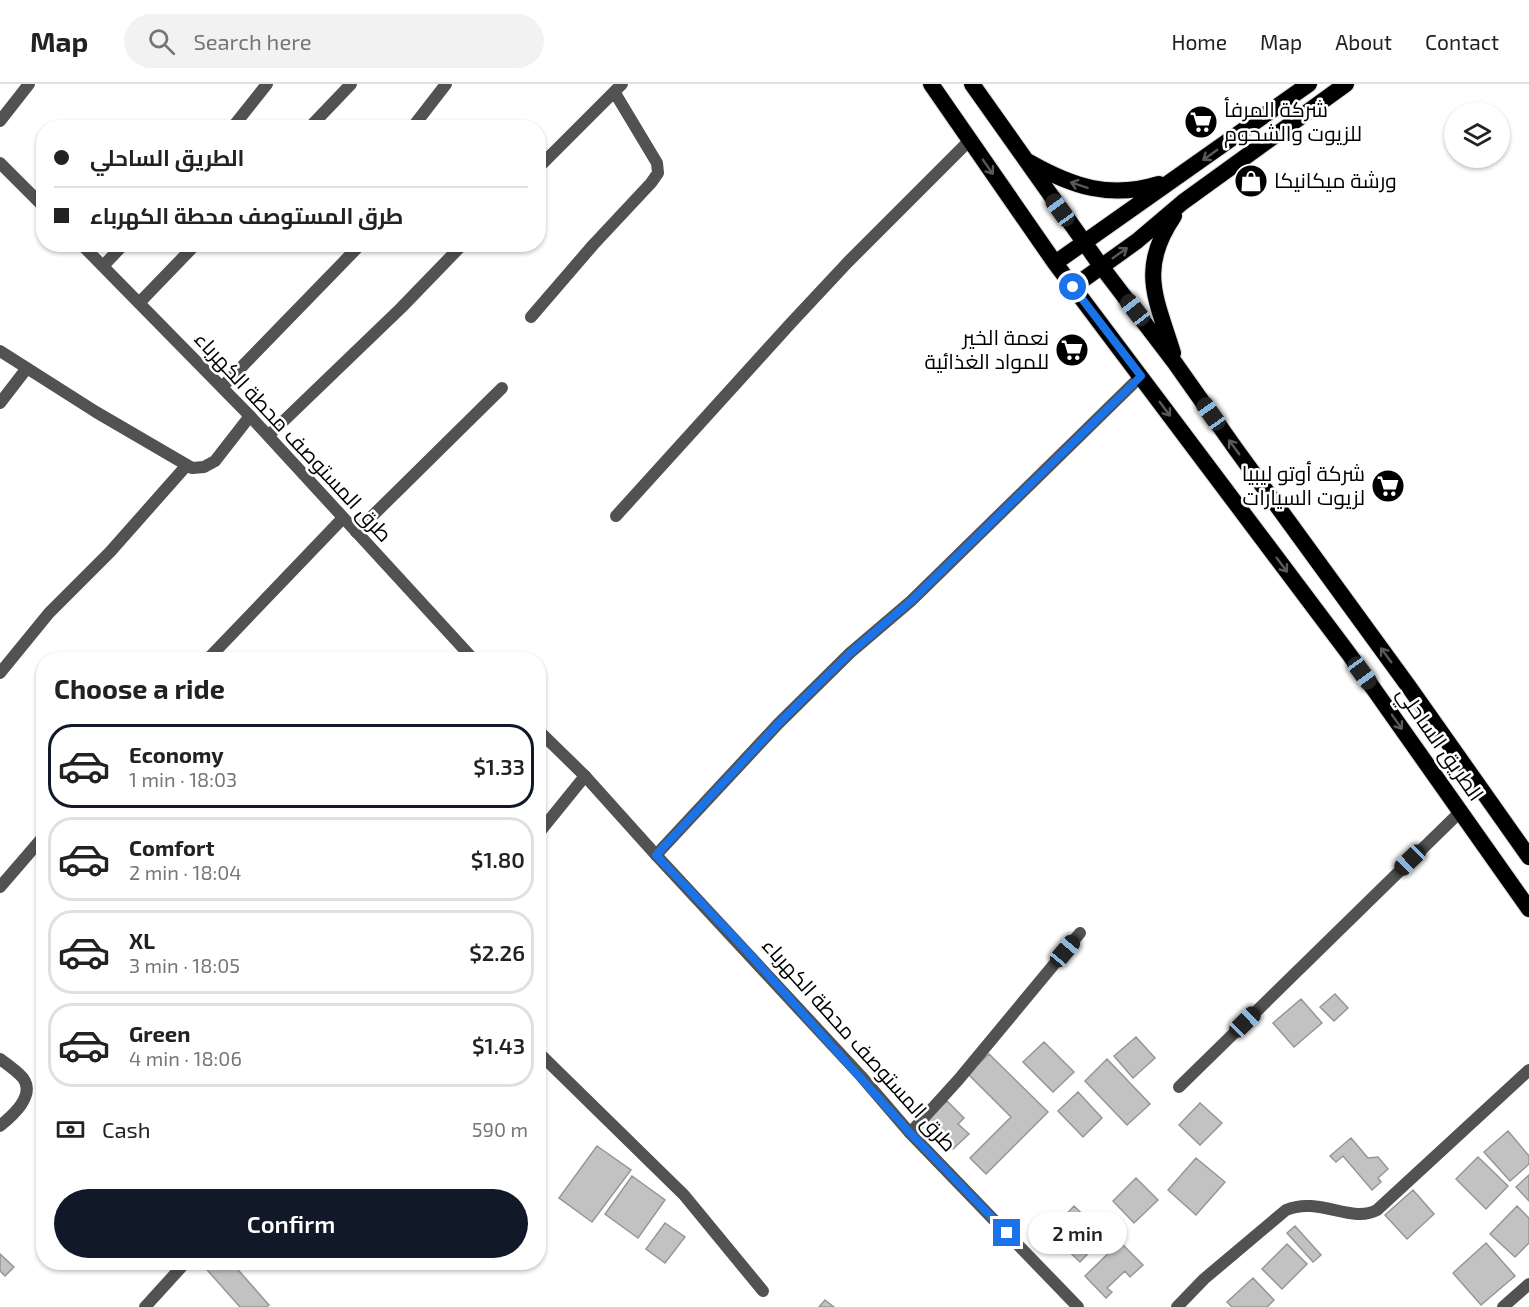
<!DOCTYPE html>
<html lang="en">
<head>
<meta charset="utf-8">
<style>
  :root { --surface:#fff; --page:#f2f2f2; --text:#222; --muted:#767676; --line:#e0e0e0; --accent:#111827 }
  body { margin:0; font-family:"Exo 2",Cairo,sans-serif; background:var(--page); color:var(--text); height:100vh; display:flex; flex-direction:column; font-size:22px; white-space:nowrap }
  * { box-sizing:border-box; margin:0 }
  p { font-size:20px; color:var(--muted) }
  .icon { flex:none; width:33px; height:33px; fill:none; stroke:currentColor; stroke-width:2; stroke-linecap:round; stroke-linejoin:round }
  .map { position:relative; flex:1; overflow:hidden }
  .details { position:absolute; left:36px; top:568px; width:510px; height:618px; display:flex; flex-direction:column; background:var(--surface); border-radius:24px; box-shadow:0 2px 4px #0004 }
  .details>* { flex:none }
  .guide { position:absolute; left:36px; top:36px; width:510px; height:132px; border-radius:24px; box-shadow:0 2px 4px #0004; display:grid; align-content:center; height:132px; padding:0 18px; background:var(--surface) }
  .fabs { position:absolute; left:1444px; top:18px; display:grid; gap:12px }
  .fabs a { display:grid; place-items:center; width:66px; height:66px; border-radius:50%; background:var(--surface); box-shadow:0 2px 4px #0004; font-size:30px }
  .end { position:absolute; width:27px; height:27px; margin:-14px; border:8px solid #1a73e8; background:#fff; box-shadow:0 0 0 3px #fff }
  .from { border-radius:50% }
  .bubble { position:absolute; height:42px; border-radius:21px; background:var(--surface); box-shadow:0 2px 4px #0004; font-size:20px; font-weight:600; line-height:42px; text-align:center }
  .car { position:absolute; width:18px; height:36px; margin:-18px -9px; border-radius:8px; box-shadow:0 0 4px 2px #0007; background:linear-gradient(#222 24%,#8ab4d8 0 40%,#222 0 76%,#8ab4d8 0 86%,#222 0) }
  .guide b { display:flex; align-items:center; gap:21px; height:57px; font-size:22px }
  .guide b+b { border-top:2px solid var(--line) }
  .guide i { width:15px; height:15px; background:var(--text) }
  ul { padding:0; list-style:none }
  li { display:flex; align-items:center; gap:18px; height:84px; margin:0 12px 9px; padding:0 6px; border:3px solid var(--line); border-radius:24px }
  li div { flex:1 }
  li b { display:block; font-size:22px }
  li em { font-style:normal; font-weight:600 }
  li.active { border-color:var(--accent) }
  li>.icon { width:54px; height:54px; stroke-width:1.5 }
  h2 { padding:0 18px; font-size:27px; line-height:72px }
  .pay { display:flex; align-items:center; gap:15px; height:66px; padding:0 18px; font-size:22px }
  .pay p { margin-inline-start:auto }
  .cta { display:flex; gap:12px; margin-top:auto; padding:12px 18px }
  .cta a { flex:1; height:69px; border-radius:36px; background:var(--accent); color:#fff; font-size:24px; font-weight:600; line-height:69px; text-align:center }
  header { display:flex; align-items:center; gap:36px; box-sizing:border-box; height:84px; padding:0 30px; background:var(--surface); border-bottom:2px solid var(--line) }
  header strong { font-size:28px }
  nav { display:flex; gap:33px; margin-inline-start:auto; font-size:21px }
  .search { width:420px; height:54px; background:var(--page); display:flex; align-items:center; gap:15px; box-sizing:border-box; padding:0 21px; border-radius:33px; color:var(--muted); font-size:22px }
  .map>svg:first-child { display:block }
</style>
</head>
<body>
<header>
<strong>Map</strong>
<div class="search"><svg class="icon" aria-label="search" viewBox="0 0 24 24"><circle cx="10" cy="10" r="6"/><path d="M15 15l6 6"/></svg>Search here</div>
<nav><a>Home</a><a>Map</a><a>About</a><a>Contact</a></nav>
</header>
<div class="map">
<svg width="1529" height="1223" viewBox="0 0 1529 1223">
  <rect width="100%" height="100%" fill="#fff"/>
  <path fill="#c2c2c2" stroke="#969696" stroke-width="1.5" d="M1335,910L1348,924L1334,937L1320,923Z
    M1301,915L1322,939L1294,963L1273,939Z
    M1136,953L1155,974L1133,994L1114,972Z
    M1044,958L1074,988L1053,1008L1023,978Z
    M989,970L1048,1028L986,1090L970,1074L1011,1033L968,990Z
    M1107,975L1150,1020L1127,1041L1085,997Z
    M1078,1008L1102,1034L1083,1053L1058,1027Z
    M947,1017L964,1034L958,1040L969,1050L953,1065L926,1037Z
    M1200,1019L1222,1039L1200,1061L1179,1041Z
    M1508,1047L1529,1072V1080L1510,1097L1484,1068Z
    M1351,1054L1368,1074L1378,1073L1388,1085L1378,1094L1381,1098L1372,1106L1343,1072L1336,1078L1330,1072Z
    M597,1062L631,1086L592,1138L559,1114Z
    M1478,1073L1508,1102L1486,1125L1456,1095Z
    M1196,1074L1225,1098L1196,1131L1168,1106Z
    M1529,1091V1117L1516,1103Z
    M632,1092L665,1116L638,1154L605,1130Z
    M1136,1094L1158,1116L1134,1139L1113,1117Z
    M1413,1106L1434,1130L1407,1155L1385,1131Z
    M1074,1122L1105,1152L1080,1178L1049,1148Z
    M1517,1122L1529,1134V1159L1515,1173L1490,1150Z
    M665,1139L685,1153L665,1179L646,1165Z
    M1295,1142L1321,1171L1313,1178L1287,1149Z
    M1120,1158L1143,1181L1130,1193L1125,1187L1107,1204L1112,1208L1106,1214L1085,1192Z
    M1486,1159L1515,1192L1481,1221L1453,1189Z
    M1287,1160L1307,1180L1282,1205L1262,1185Z
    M0,1170L14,1183L5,1192L0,1187Z
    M201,1179H232L269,1221L266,1223H240Z
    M1253,1194L1274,1216L1267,1223H1232L1227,1218Z
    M825,1216L834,1223H819Z"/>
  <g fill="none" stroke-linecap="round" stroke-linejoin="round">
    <defs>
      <path id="trunk" d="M931,0L1055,179L1349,570L1529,825
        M972,0L1101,182L1175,279L1235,364L1409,603L1529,773
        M1029,78C1073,103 1110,115 1159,100
        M1055,179L1309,0
        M1073,203L1137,157L1183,118L1346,0
        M1173,269C1156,214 1138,185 1174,132"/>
    </defs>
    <use href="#trunk" stroke="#dbdbdb" stroke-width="18"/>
    <path stroke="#525252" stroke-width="12" d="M0,37L29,0
      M232,44L267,0
      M309,44L351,0
      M412,44L446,0
      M538,84L622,0
      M103,182L124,160
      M139,219L196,160
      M531,233L593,161L651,99L658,89L657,79L615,9
      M0,267L96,328L192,384L204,383L215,377L250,332
      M222,303L361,160
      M0,319L27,284
      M269,351L401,224L463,160
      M616,432L791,239L848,178L969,57
      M356,448L502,304
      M207,576L343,434
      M0,589L49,529L110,468L187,381
      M538,750L585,692
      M656,771L778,640L850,569L911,517L1141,292
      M0,803L44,752
      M538,968L684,1111L763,1207
      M0,975C7,980 17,987 23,994C36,1012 12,1032 0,1042
      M1179,1003L1460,728
      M910,1049L959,995L1080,849
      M145,1223L185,1179
      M1177,1223L1204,1195L1286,1126C1319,1112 1351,1140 1377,1126L1529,986
      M1503,1223L1529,1200"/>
    <path stroke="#525252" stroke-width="12" d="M0,79L44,123
      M81,160L250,332L474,576
      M538,646L585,692L656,771L861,992L910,1049L1078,1223"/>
    <use href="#trunk" stroke="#000" stroke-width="16"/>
  </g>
  <defs><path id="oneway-shaft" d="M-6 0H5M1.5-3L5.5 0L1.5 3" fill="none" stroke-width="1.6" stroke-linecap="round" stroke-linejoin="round" transform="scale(1.5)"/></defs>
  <g stroke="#595959">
    <use href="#oneway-shaft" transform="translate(1210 71) rotate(144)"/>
    <use href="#oneway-shaft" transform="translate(988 83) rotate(55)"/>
    <use href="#oneway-shaft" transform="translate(1079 101) rotate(-162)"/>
    <use href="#oneway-shaft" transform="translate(1120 169) rotate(-35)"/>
    <use href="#oneway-shaft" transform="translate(1165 325) rotate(53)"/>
    <use href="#oneway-shaft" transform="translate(1234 363) rotate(-126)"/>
    <use href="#oneway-shaft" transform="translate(1282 481) rotate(53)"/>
    <use href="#oneway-shaft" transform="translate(1386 571) rotate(-126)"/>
    <use href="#oneway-shaft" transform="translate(1397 638) rotate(55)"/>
  </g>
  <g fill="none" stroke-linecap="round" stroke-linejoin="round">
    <path stroke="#1a73e8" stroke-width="8" d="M1007,1149L910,1049L745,865L656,771L778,640L850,569L911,517L1141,292L1073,203"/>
  </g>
  <defs>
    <symbol id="supermarket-disc" viewBox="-11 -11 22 22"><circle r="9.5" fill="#000" stroke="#fff"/><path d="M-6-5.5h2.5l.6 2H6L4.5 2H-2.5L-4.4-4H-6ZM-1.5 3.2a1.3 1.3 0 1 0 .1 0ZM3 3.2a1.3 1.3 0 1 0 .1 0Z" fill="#fff"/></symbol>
    <symbol id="shop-disc" viewBox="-11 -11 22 22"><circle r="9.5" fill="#000" stroke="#fff"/><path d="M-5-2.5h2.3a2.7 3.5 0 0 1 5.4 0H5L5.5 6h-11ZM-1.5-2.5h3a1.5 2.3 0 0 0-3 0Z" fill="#fff"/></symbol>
  </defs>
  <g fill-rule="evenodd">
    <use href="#supermarket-disc" x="1182" y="19" width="38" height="38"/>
    <use href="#shop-disc" x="1232" y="78" width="38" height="38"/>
    <use href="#supermarket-disc" x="1053" y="247" width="38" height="38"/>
    <use href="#supermarket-disc" x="1369" y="383" width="38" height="38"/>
  </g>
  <g text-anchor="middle" stroke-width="5" stroke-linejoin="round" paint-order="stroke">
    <g font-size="21" fill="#000" stroke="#fff" text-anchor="start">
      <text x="1224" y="33">شركة المرفأ<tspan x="1224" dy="24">للزيوت والشحوم</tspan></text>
      <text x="1274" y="104">ورشة ميكانيكا</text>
      <text x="1049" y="261" text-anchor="end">نعمة الخير<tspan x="1049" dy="24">للمواد الغذائية</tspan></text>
      <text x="1365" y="397" text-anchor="end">شركة أوتو ليبيا<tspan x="1365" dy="24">لزيوت السيارات</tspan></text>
    </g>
    <g font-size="21" fill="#000" stroke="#fff">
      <text transform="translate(293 353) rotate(47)" y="7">طرق المستوصف محطة الكهرباء</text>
      <text transform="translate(1440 660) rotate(55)" y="7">الطريق الساحلي</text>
      <text transform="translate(859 961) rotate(48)" y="7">طرق المستوصف محطة الكهرباء</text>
    </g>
  </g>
</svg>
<div class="fabs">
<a><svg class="icon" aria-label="layers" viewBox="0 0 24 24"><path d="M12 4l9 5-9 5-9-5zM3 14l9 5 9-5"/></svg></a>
</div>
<i class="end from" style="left:1073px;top:203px"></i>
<i class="end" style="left:1007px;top:1149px"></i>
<div class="bubble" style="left:1028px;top:1128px;width:99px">2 min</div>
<i class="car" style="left:1060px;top:126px;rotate:324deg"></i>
<i class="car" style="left:1135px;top:226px;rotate:322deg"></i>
<i class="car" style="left:1211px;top:330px;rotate:325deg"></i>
<i class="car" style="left:1362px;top:589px;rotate:144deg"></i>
<i class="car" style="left:1410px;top:776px;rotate:226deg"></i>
<i class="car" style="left:1065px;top:867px;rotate:40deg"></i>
<i class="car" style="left:1245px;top:938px;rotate:46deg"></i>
<div class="guide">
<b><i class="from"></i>الطريق الساحلي</b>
<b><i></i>طرق المستوصف محطة الكهرباء</b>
</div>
<section class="details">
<h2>Choose a ride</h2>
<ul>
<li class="active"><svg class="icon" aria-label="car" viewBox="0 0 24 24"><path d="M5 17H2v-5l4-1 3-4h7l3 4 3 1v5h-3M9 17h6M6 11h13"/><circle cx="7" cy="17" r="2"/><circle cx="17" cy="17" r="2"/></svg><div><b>Economy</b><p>1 min · 18:03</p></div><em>$1.33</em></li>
<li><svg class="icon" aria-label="car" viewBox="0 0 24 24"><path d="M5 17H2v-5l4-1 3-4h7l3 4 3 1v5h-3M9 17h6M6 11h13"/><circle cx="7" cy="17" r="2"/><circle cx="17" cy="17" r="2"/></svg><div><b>Comfort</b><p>2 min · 18:04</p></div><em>$1.80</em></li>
<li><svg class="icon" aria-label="car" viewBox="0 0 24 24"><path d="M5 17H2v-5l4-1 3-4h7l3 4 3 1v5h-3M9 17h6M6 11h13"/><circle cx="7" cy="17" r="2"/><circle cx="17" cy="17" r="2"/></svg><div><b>XL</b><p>3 min · 18:05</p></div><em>$2.26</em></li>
<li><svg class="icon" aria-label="car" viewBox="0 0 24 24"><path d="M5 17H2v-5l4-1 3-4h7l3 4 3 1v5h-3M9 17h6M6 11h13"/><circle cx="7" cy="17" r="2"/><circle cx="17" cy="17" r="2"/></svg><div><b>Green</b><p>4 min · 18:06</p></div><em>$1.43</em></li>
</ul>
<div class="pay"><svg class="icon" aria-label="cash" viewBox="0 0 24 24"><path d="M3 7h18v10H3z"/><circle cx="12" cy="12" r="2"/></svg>Cash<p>590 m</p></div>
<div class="cta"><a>Confirm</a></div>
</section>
</div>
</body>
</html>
